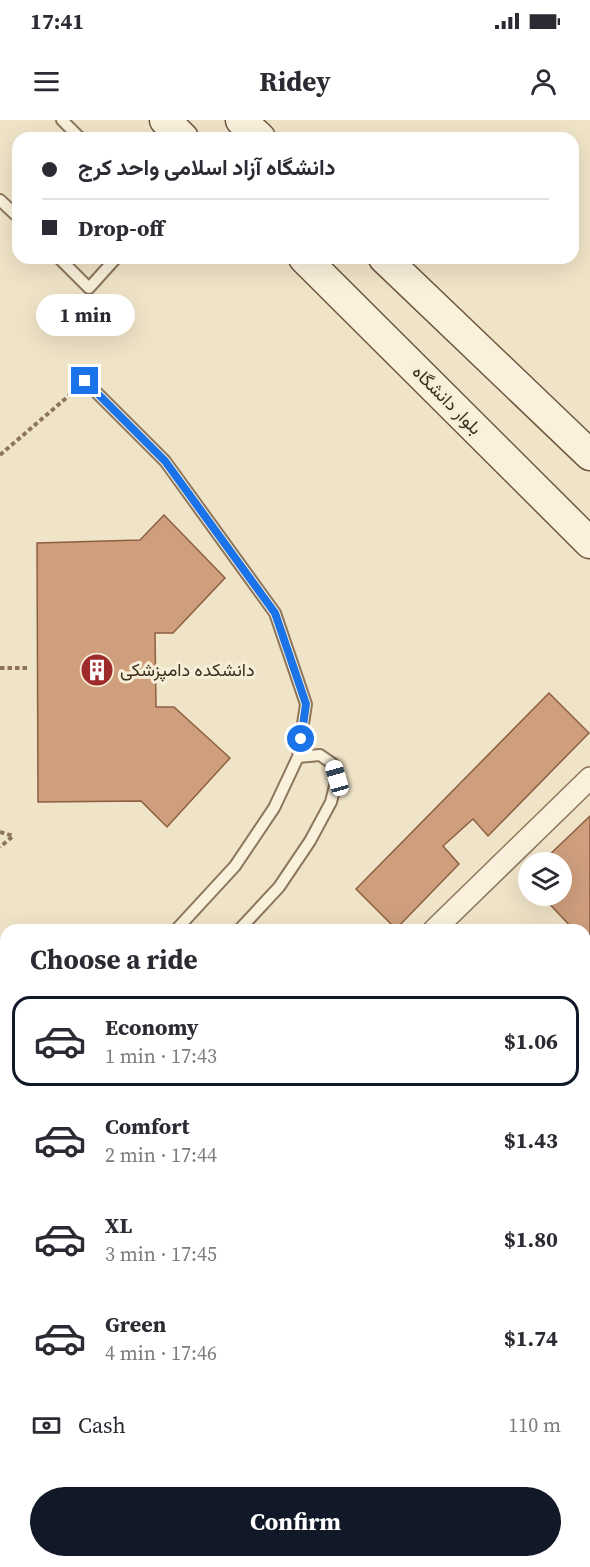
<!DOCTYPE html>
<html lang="en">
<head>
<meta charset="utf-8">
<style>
  :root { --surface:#fff; --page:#f7f7f7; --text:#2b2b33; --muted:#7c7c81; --line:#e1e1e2; --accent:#111827 }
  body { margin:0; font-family:"Source Serif 4",Vazirmatn,serif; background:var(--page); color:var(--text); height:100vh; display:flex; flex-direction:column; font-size:22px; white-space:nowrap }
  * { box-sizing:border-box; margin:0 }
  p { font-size:20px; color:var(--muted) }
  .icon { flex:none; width:33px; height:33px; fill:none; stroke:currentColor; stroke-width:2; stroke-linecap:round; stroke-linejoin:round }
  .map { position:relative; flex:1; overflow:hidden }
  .side { position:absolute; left:0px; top:804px; width:591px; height:644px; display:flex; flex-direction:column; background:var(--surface); border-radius:18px 18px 0 0; box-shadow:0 6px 24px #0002 }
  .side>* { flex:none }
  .guide { position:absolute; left:12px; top:12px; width:567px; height:132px; border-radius:18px; box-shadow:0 6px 24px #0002; display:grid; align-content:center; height:132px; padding:0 30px; background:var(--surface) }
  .fabs { position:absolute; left:518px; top:732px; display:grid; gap:12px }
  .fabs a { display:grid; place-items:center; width:54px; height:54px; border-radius:50%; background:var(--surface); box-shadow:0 6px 24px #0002; font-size:30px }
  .end { position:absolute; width:27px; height:27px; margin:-14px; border:8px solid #1a73e8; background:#fff; box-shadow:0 0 0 3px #fff }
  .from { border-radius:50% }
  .bubble { position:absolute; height:42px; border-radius:21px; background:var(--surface); box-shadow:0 6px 24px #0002; font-size:20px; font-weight:700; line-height:42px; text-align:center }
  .car { position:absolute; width:18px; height:36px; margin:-18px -9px; border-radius:8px; box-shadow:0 0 4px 2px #0007; background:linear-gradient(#fff 24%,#345 0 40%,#fff 0 76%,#345 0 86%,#fff 0) }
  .guide b { display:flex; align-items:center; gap:21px; height:57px; font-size:22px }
  .guide b+b { border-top:2px solid var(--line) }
  .guide i { width:15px; height:15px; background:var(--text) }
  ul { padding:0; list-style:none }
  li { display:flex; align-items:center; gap:18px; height:90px; margin:0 12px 9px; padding:0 18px; border:3px solid transparent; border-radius:18px }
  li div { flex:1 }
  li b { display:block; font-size:22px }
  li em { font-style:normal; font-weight:700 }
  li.on { border-color:var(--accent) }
  li>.icon { width:54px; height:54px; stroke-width:1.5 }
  h2 { padding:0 30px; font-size:27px; line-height:72px }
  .pay { display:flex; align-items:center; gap:15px; height:66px; padding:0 30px; font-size:22px }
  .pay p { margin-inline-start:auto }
  .cta { display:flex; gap:12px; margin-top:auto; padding:12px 30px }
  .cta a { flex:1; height:69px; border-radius:36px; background:var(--accent); color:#fff; font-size:24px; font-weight:700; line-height:69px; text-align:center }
  .status { display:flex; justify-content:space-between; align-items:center; height:42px; padding:0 30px; background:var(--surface); direction:ltr }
  .status svg { height:16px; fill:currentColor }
  header { display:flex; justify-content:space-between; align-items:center; height:78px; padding:0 30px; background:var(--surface); font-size:27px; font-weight:700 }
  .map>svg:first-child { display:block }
</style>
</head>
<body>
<div class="status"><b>17:41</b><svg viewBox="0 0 49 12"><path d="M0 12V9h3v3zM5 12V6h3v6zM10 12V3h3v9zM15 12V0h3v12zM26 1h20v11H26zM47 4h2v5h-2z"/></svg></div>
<header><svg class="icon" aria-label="menu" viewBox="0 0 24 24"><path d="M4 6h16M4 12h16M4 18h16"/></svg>Ridey<svg class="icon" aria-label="person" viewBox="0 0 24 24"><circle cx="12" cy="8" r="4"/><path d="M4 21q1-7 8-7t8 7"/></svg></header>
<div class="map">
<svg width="590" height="1447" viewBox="0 0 590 1447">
  <defs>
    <pattern id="forest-firs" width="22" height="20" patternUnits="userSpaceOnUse" patternTransform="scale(1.5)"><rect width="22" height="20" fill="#c9cf9b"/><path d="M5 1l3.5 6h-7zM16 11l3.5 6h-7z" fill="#aeb285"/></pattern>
    <pattern id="park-tufts" width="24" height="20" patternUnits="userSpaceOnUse" patternTransform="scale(1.5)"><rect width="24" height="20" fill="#c9cf9b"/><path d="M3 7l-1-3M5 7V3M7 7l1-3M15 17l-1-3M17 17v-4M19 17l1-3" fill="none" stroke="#aeb285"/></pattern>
  </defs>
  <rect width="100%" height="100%" fill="#f0e4c8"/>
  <path fill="url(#forest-firs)" d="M231,1442H511L518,1447H235Z"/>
  <path fill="url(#park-tufts)" d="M590,995V1407L585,1402V1000Z"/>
  <path fill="#cf9f7d" stroke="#8d5f41" stroke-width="1.5" d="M164,395L225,458L173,513H155L156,587H174L230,638L167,707L141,681L38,682L37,423L140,420Z
    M549,573L589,613L488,716L473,699L443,726L459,744L396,809L356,769Z
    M590,696V828L585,822V810H574L542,776H561V742H542Z"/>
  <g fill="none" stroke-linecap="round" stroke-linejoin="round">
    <defs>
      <path id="lane" d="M62,0L80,18
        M0,80L18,97
        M59,138L89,168L116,138
        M85,261L165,341L275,493L306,584L298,637L274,688L235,746L176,810
        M239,810L279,767L310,721L331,682L337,658L333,644L320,635L298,637
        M0,880L6,885
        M585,905L590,899
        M585,970L590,965
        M0,1002L6,996
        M0,1061L6,1054
        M0,1294L6,1287
        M25,1447L31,1442"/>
      <path id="street" d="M434,810L590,658
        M560,1442L565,1447"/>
      <path id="secondary" d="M165,0L183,18
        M241,0L260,18
        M304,138L590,423
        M384,138L590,335"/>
    </defs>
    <use href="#lane" stroke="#8d765c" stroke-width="14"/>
    <use href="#street" stroke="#8d765c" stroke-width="24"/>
    <use href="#secondary" stroke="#6f573f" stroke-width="33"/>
    <path stroke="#8d765c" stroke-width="4" stroke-dasharray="4.5 3" stroke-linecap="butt" d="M0,335L72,273
      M0,548H30
      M0,712L13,716L0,727"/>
    <use href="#lane" stroke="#faf1dc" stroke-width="10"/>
    <use href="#street" stroke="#faf1dc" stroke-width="21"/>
    <use href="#secondary" stroke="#faf1dc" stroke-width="30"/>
  </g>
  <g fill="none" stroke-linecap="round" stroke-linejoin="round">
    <path stroke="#1a73e8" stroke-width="8" d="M85,261L165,341L275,493L306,584L301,619"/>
  </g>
  <defs>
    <symbol id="building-disc" viewBox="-11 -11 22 22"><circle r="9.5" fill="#9e2a2b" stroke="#f7eed8"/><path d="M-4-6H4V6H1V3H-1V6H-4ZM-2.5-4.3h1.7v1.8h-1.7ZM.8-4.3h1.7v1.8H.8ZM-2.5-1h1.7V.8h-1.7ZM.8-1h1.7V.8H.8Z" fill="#fff"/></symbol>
  </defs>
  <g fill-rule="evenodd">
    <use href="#building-disc" x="78" y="531" width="38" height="38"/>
  </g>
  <g text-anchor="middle" stroke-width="6" stroke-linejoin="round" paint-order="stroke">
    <g font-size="18" fill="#3d2e20" stroke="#f7eed8">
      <text transform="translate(447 280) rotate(45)" y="6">بلوار دانشگاه</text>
    </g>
    <g font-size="18" fill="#3d2e20" stroke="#f7eed8" text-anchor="start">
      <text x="120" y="556">دانشکده دامپزشکی</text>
    </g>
  </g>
</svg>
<div class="fabs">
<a><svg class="icon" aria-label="layers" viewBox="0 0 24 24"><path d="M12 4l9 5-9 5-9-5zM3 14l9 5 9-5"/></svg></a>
</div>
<i class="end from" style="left:301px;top:619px"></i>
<i class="end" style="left:85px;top:261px"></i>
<div class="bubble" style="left:36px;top:174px;width:99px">1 min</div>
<i class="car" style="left:337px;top:658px;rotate:344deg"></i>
<div class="guide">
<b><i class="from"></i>دانشگاه آزاد اسلامی واحد کرج</b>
<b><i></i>Drop-off</b>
</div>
<section class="side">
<h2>Choose a ride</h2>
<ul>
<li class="on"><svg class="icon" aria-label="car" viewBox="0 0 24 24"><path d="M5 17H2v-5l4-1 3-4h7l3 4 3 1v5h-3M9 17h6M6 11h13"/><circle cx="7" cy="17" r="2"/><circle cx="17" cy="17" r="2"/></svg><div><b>Economy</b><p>1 min · 17:43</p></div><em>$1.06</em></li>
<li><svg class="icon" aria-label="car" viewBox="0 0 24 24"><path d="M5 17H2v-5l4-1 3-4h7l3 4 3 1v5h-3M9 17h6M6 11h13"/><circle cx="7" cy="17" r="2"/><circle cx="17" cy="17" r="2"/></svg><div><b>Comfort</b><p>2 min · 17:44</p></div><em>$1.43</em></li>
<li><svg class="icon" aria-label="car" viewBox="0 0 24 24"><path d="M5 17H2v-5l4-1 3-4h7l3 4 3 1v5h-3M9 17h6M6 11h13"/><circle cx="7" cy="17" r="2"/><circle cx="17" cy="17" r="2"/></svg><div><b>XL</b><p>3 min · 17:45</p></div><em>$1.80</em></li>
<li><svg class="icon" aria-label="car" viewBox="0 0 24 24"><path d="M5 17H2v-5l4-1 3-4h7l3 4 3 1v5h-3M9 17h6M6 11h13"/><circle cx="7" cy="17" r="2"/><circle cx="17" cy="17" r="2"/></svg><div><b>Green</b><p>4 min · 17:46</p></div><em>$1.74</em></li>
</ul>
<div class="pay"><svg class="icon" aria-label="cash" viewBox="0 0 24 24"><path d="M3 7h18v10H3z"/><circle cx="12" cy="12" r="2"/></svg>Cash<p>110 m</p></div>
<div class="cta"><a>Confirm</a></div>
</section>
</div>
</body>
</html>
